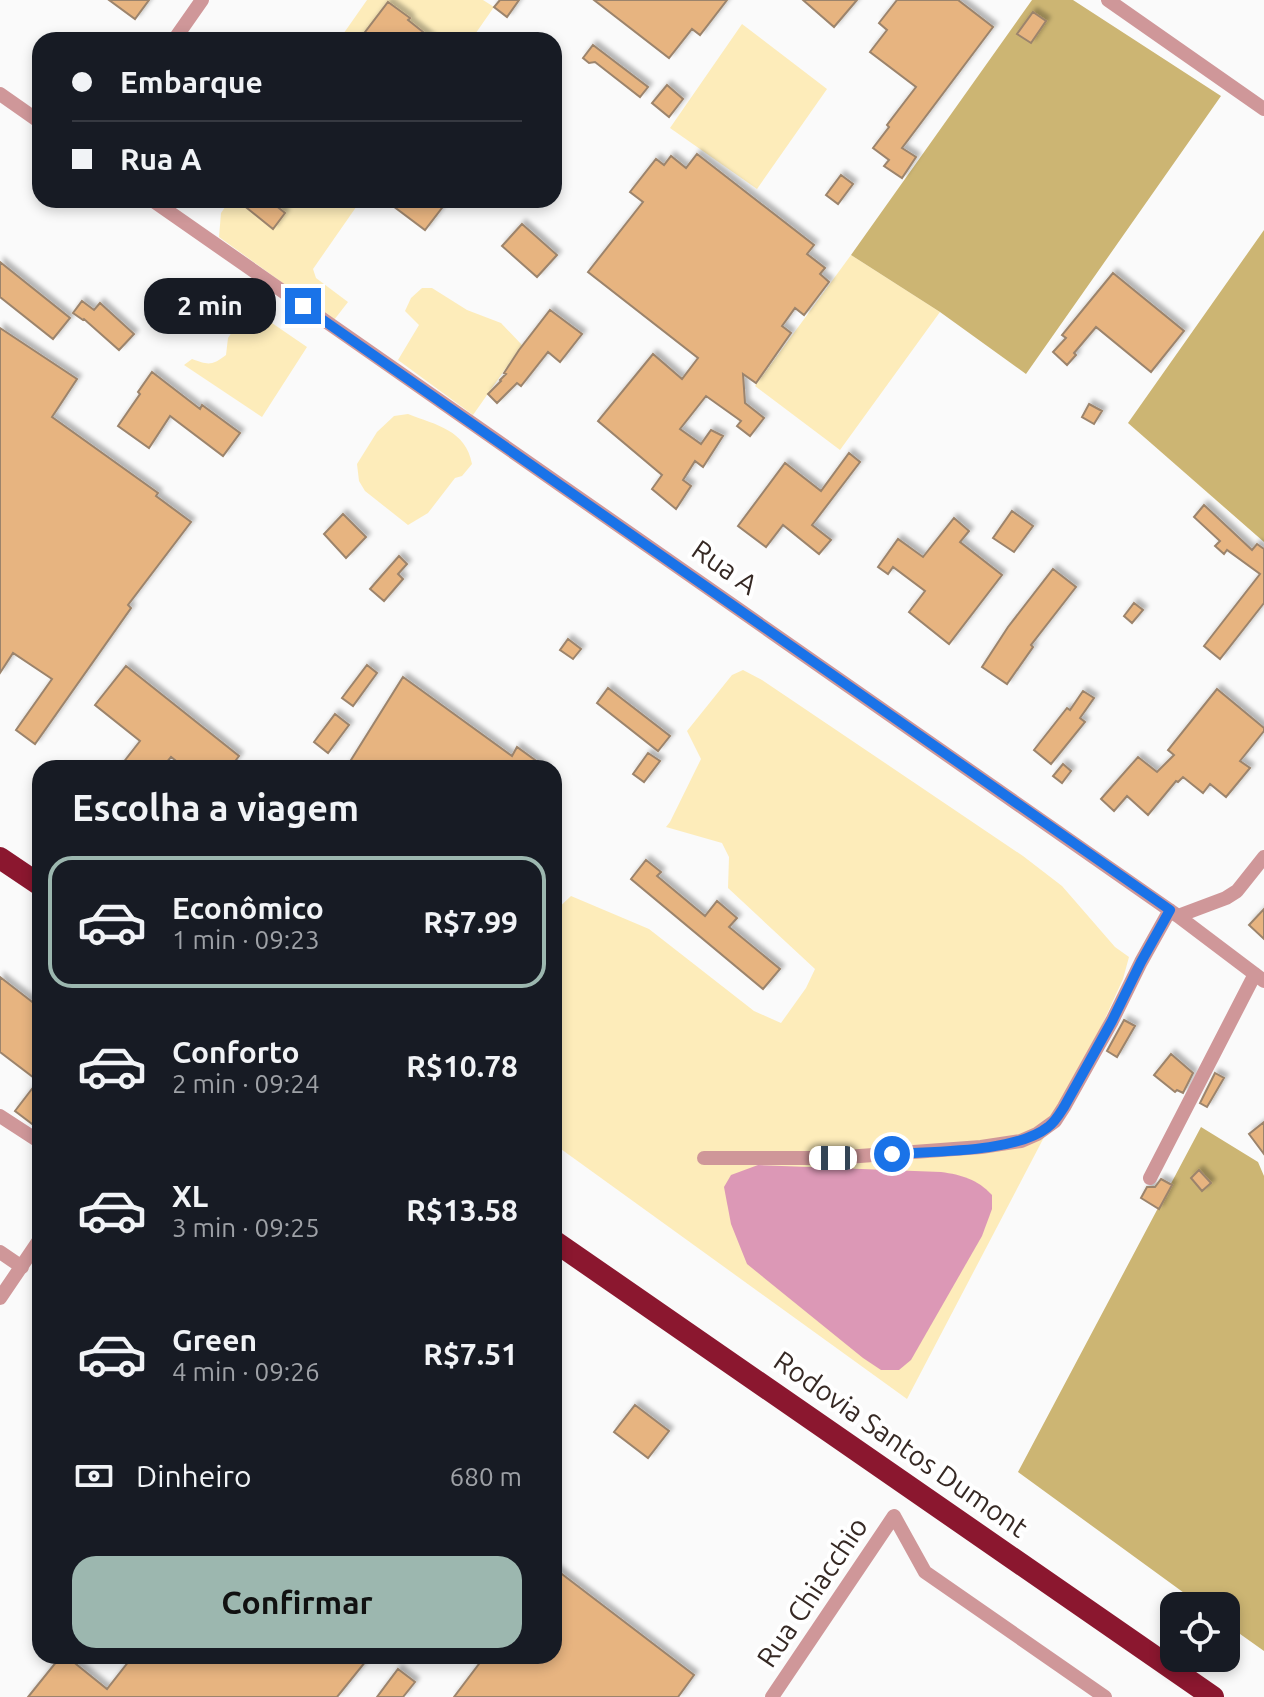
<!DOCTYPE html>
<html lang="pt">
<head>
<meta charset="utf-8">
<style>
  :root { --surface:#171b24; --page:#20242c; --text:#f1f3f6; --muted:#9ea1a6; --line:#363941; --accent:#9cb7af }
  body { margin:0; font-family:Ubuntu,sans-serif; background:var(--page); color:var(--text); height:100vh; display:flex; flex-direction:column; font-size:30px; white-space:nowrap }
  * { box-sizing:border-box; margin:0 }
  p { font-size:26px; color:var(--muted) }
  .icon { flex:none; width:44px; height:44px; fill:none; stroke:currentColor; stroke-width:2; stroke-linecap:round; stroke-linejoin:round }
  .map { position:relative; flex:1; overflow:hidden }
  .sheet { position:absolute; left:32px; top:760px; width:530px; height:904px; display:flex; flex-direction:column; background:var(--surface); border-radius:24px; box-shadow:0 4px 12px #0003 }
  .sheet>* { flex:none }
  .top-card { position:absolute; left:32px; top:32px; width:530px; height:176px; border-radius:24px; box-shadow:0 4px 12px #0003; display:grid; align-content:center; height:176px; padding:0 40px; background:var(--surface) }
  .tools { position:absolute; left:1160px; top:1592px; display:grid; gap:16px }
  .tools a { display:grid; place-items:center; width:80px; height:80px; border-radius:16px; background:var(--surface); box-shadow:0 4px 12px #0003; font-size:40px }
  .end { position:absolute; width:36px; height:36px; margin:-18px; border:10px solid #1a73e8; background:#fff; box-shadow:0 0 0 4px #fff }
  .from { border-radius:50% }
  .bubble { position:absolute; height:56px; border-radius:24px; background:var(--surface); box-shadow:0 4px 12px #0003; font-size:26px; font-weight:700; line-height:56px; text-align:center }
  .car { position:absolute; width:24px; height:48px; margin:-24px -12px; border-radius:10px; box-shadow:0 0 6px 2px #0007; background:linear-gradient(#fff 24%,#345 0 40%,#fff 0 76%,#345 0 86%,#fff 0) }
  .top-card b { display:flex; align-items:center; gap:28px; height:76px; font-size:30px }
  .top-card b+b { border-top:2px solid var(--line) }
  .top-card i { width:20px; height:20px; background:var(--text) }
  ul { padding:0; list-style:none }
  li { display:flex; align-items:center; gap:24px; height:132px; margin:0 16px 12px; padding:0 24px; border:4px solid transparent; border-radius:24px }
  li div { flex:1 }
  li b { display:block; font-size:30px }
  li em { font-style:normal; font-weight:700 }
  li.on { border-color:var(--accent) }
  li>.icon { width:72px; height:72px; stroke-width:1.5 }
  h2 { padding:0 40px; font-size:36px; line-height:96px }
  .pay { display:flex; align-items:center; gap:20px; height:88px; padding:0 40px; font-size:30px }
  .pay p { margin-inline-start:auto }
  .action { display:flex; gap:16px; margin-top:auto; padding:16px 40px }
  .action a { flex:1; height:92px; border-radius:24px; background:var(--accent); color:#111; font-size:32px; font-weight:700; line-height:92px; text-align:center }
  .map>svg:first-child { display:block }
</style>
</head>
<body>
<div class="map">
<svg width="1264" height="1697" viewBox="0 0 1264 1697">
  <defs>
    <filter id="shadow"><feDropShadow dx="4" dy="-4" stdDeviation="2" flood-color="#0004"/></filter>
  </defs>
  <rect width="100%" height="100%" fill="#fafafa"/>
  <path fill="#fdecba" d="M367,0H483L494,7L471,40H339Z
    M742,24L827,89L757,189L670,128Z
    M230,200H361L313,269L316,278L348,302L334,320L219,237L221,213Z
    M851,255L940,312L840,450L755,386Z
    M422,288H432L467,310L501,323L522,345L473,415L398,360L419,325L405,311L411,298Z
    M247,306L307,347L262,417L184,365L192,359C208,365 212,366 226,355L228,338L232,332C250,328 239,317 247,306Z
    M408,414C436,425 466,430 472,464L462,476L455,478L428,513L408,525L365,491L359,481L357,464L377,432L394,416Z
    M743,670L762,680L1023,856L1062,886L1115,947L1129,957L1123,979L1097,1036L907,1399L554,1144V912L571,896L649,929L754,1011L781,1023L806,988L815,969L728,888L729,857L722,843L666,827L670,822L701,759L687,731L732,675Z"/>
  <path fill="#ccb573" d="M1032,0H1073L1221,96L1026,374L940,312L851,255Z
    M1264,230V542L1128,423Z
    M1201,1127L1258,1162L1264,1176V1651L1226,1624V1606H1202L1018,1472Z"/>
  <path fill="#dc98b6" d="M758,1165L941,1172C962,1175 977,1179 992,1195V1209L982,1236L911,1360L899,1370H881L863,1358L747,1264L731,1224L724,1187L731,1175Z"/>
  <path fill="#e7b480" stroke="#9c846c" stroke-width="2" filter="url(#shadow)" d="M109,0H149L135,19Z
    M500,0H519L507,17L494,7Z
    M594,0H727L700,35L692,29L669,58Z
    M803,0H857L834,27Z
    M897,0H958L993,27L902,148L916,157L902,178L884,166L889,160L873,148L889,127L887,125L916,87L870,52L887,30L879,23Z
    M388,2L410,18L408,20L433,40H359Z
    M1033,12L1046,21L1031,43L1017,34Z
    M593,45L648,87L640,97L595,62L589,63L583,58Z
    M667,85L683,99L669,117L652,103Z
    M697,154L814,245L807,254L825,268L820,274L829,282L804,315L795,308L782,326L791,333L756,383L743,374L745,403L764,418L750,436L737,426L741,421L706,396L680,429L701,444L711,430L723,436L703,467L695,461L683,480L691,486L676,509L652,489L662,475L598,421L653,354L682,379L698,358L588,272L643,202L630,192L656,159L664,165L671,156L686,168Z
    M841,175L853,184L838,204L826,195Z
    M237,200H269L285,213L273,229Z
    M385,200H448L425,230Z
    M522,224L557,255L537,277L502,246Z
    M0,262L70,318L53,339L0,297Z
    M1113,273L1184,331L1151,372L1096,327L1074,353L1076,355L1067,365L1053,352L1066,338L1062,335Z
    M82,301L94,310L100,303L134,334L119,350L84,319L83,320L73,313Z
    M550,310L582,334L560,362L548,352L521,386L517,383L497,403L488,394L501,381L500,380L506,374L504,373L519,350Z
    M0,328L77,379L52,417L158,493L156,496L191,522L128,605L131,608L35,744L16,730L52,679L13,653L0,673Z
    M152,372L200,409L202,405L240,433L223,456L170,416L149,448L118,426L140,394L138,392Z
    M1089,404L1102,411L1094,424L1082,417Z
    M849,453L860,462L812,525L831,540L819,554L783,525L766,547L738,526L785,463L821,491Z
    M1204,505L1252,550L1257,544L1264,549V603L1220,659L1204,646L1260,574L1227,550L1224,554L1215,546L1220,541L1194,517Z
    M1012,511L1033,526L1014,552L993,538Z
    M343,514L366,537L346,558L324,534Z
    M954,518L969,531L960,542L1002,575L949,644L909,612L925,591L893,567L888,574L878,567L898,539L923,557Z
    M399,556L407,564L398,574L403,579L384,601L370,589Z
    M1053,569L1076,587L1031,645L1033,647L1007,684L982,667L1008,627Z
    M1134,603L1143,610L1132,623L1124,616Z
    M568,639L581,649L573,659L560,650Z
    M367,665L377,673L353,706L342,698Z
    M126,666L239,756L230,768H185L171,757L162,768H119L140,741L95,705Z
    M403,677L512,756L517,747L546,768H346Z
    M608,688L670,736L658,751L597,703Z
    M1217,689L1264,728V731L1240,761L1250,768L1226,797L1210,784L1203,793L1183,777L1178,782L1176,781L1148,815L1127,796L1114,811L1101,799L1138,757L1157,772L1174,755L1168,750Z
    M1083,691L1094,698L1080,718L1085,722L1051,764L1034,750L1067,708L1070,710Z
    M335,714L349,725L328,753L314,742Z
    M648,753L660,761L644,782L633,774Z
    M1063,764L1071,771L1062,783L1053,776Z
    M646,860L661,872L657,876L705,916L717,901L737,918L729,927L780,969L763,989L631,879Z
    M1264,909V939L1249,925Z
    M0,977L40,1008V1130L15,1111L38,1081L0,1052Z
    M1124,1020L1135,1026L1117,1057L1107,1051Z
    M1171,1054L1193,1073L1183,1093L1177,1090L1175,1092L1154,1075Z
    M1215,1073L1224,1078L1207,1107L1200,1103Z
    M1264,1122V1154L1249,1134Z
    M1199,1170L1211,1183L1202,1191L1191,1178Z
    M1161,1179L1172,1185L1159,1209L1141,1198L1147,1187H1155Z
    M635,1405L669,1431L648,1458L614,1432Z
    M554,1568L694,1675L678,1697H454L485,1656H554Z
    M61,1656H66L107,1689L133,1656H370L337,1697H28Z
    M398,1669L415,1682L403,1697H377Z"/>
  <g fill="none" stroke-linecap="round" stroke-linejoin="round">
    <path stroke="#cf9799" stroke-width="14" d="M1108,0L1264,109
      M174,40L202,0
      M0,94L40,122
      M152,200L1178,916L1264,981
      M1178,916L1226,898L1237,891L1264,857
      M0,1116L40,1142
      M704,1158H833L981,1147L1021,1141L1037,1134L1055,1121L1064,1107L1112,1021L1141,962L1170,910
      M1150,1178L1255,974
      M0,1252L22,1267
      M0,1298L40,1239
      M772,1697L894,1516L925,1572L1105,1697"/>
    <path stroke="#8b172f" stroke-width="22" d="M0,858L40,885
      M554,1241L1213,1697"/>
  </g>
  <g fill="none" stroke-linecap="round" stroke-linejoin="round">
    <path stroke="#1a73e8" stroke-width="10" d="M303,306L1170,910L1141,962L1112,1021L1064,1107C1059,1115 1055,1122 1048,1127C1015,1153 934,1151 892,1154"/>
  </g>
  <g text-anchor="middle" stroke-width="8" stroke-linejoin="round" paint-order="stroke">
    <g font-size="28" fill="#362924" stroke="#fff">
      <text transform="translate(725 567) rotate(35)" y="10">Rua A</text>
      <text transform="translate(901 1444) rotate(35)" y="10">Rodovia Santos Dumont</text>
      <text transform="translate(812 1592) rotate(-56)" y="10">Rua Chiacchio</text>
    </g>
  </g>
</svg>
<div class="tools">
<a><svg class="icon" aria-label="locate" viewBox="0 0 24 24"><circle cx="12" cy="12" r="6"/><path d="M12 2v4M12 18v4M2 12h4M18 12h4"/></svg></a>
</div>
<i class="end from" style="left:892px;top:1154px"></i>
<i class="end" style="left:303px;top:306px"></i>
<div class="bubble" style="left:144px;top:278px;width:132px">2 min</div>
<i class="car" style="left:833px;top:1158px;rotate:270deg"></i>
<div class="top-card">
<b><i class="from"></i>Embarque</b>
<b><i></i>Rua A</b>
</div>
<section class="sheet">
<h2>Escolha a viagem</h2>
<ul>
<li class="on"><svg class="icon" aria-label="car" viewBox="0 0 24 24"><path d="M5 17H2v-5l4-1 3-4h7l3 4 3 1v5h-3M9 17h6M6 11h13"/><circle cx="7" cy="17" r="2"/><circle cx="17" cy="17" r="2"/></svg><div><b>Econômico</b><p>1 min · 09:23</p></div><em>R$7.99</em></li>
<li><svg class="icon" aria-label="car" viewBox="0 0 24 24"><path d="M5 17H2v-5l4-1 3-4h7l3 4 3 1v5h-3M9 17h6M6 11h13"/><circle cx="7" cy="17" r="2"/><circle cx="17" cy="17" r="2"/></svg><div><b>Conforto</b><p>2 min · 09:24</p></div><em>R$10.78</em></li>
<li><svg class="icon" aria-label="car" viewBox="0 0 24 24"><path d="M5 17H2v-5l4-1 3-4h7l3 4 3 1v5h-3M9 17h6M6 11h13"/><circle cx="7" cy="17" r="2"/><circle cx="17" cy="17" r="2"/></svg><div><b>XL</b><p>3 min · 09:25</p></div><em>R$13.58</em></li>
<li><svg class="icon" aria-label="car" viewBox="0 0 24 24"><path d="M5 17H2v-5l4-1 3-4h7l3 4 3 1v5h-3M9 17h6M6 11h13"/><circle cx="7" cy="17" r="2"/><circle cx="17" cy="17" r="2"/></svg><div><b>Green</b><p>4 min · 09:26</p></div><em>R$7.51</em></li>
</ul>
<div class="pay"><svg class="icon" aria-label="cash" viewBox="0 0 24 24"><path d="M3 7h18v10H3z"/><circle cx="12" cy="12" r="2"/></svg>Dinheiro<p>680 m</p></div>
<div class="action"><a>Confirmar</a></div>
</section>
</div>
</body>
</html>
